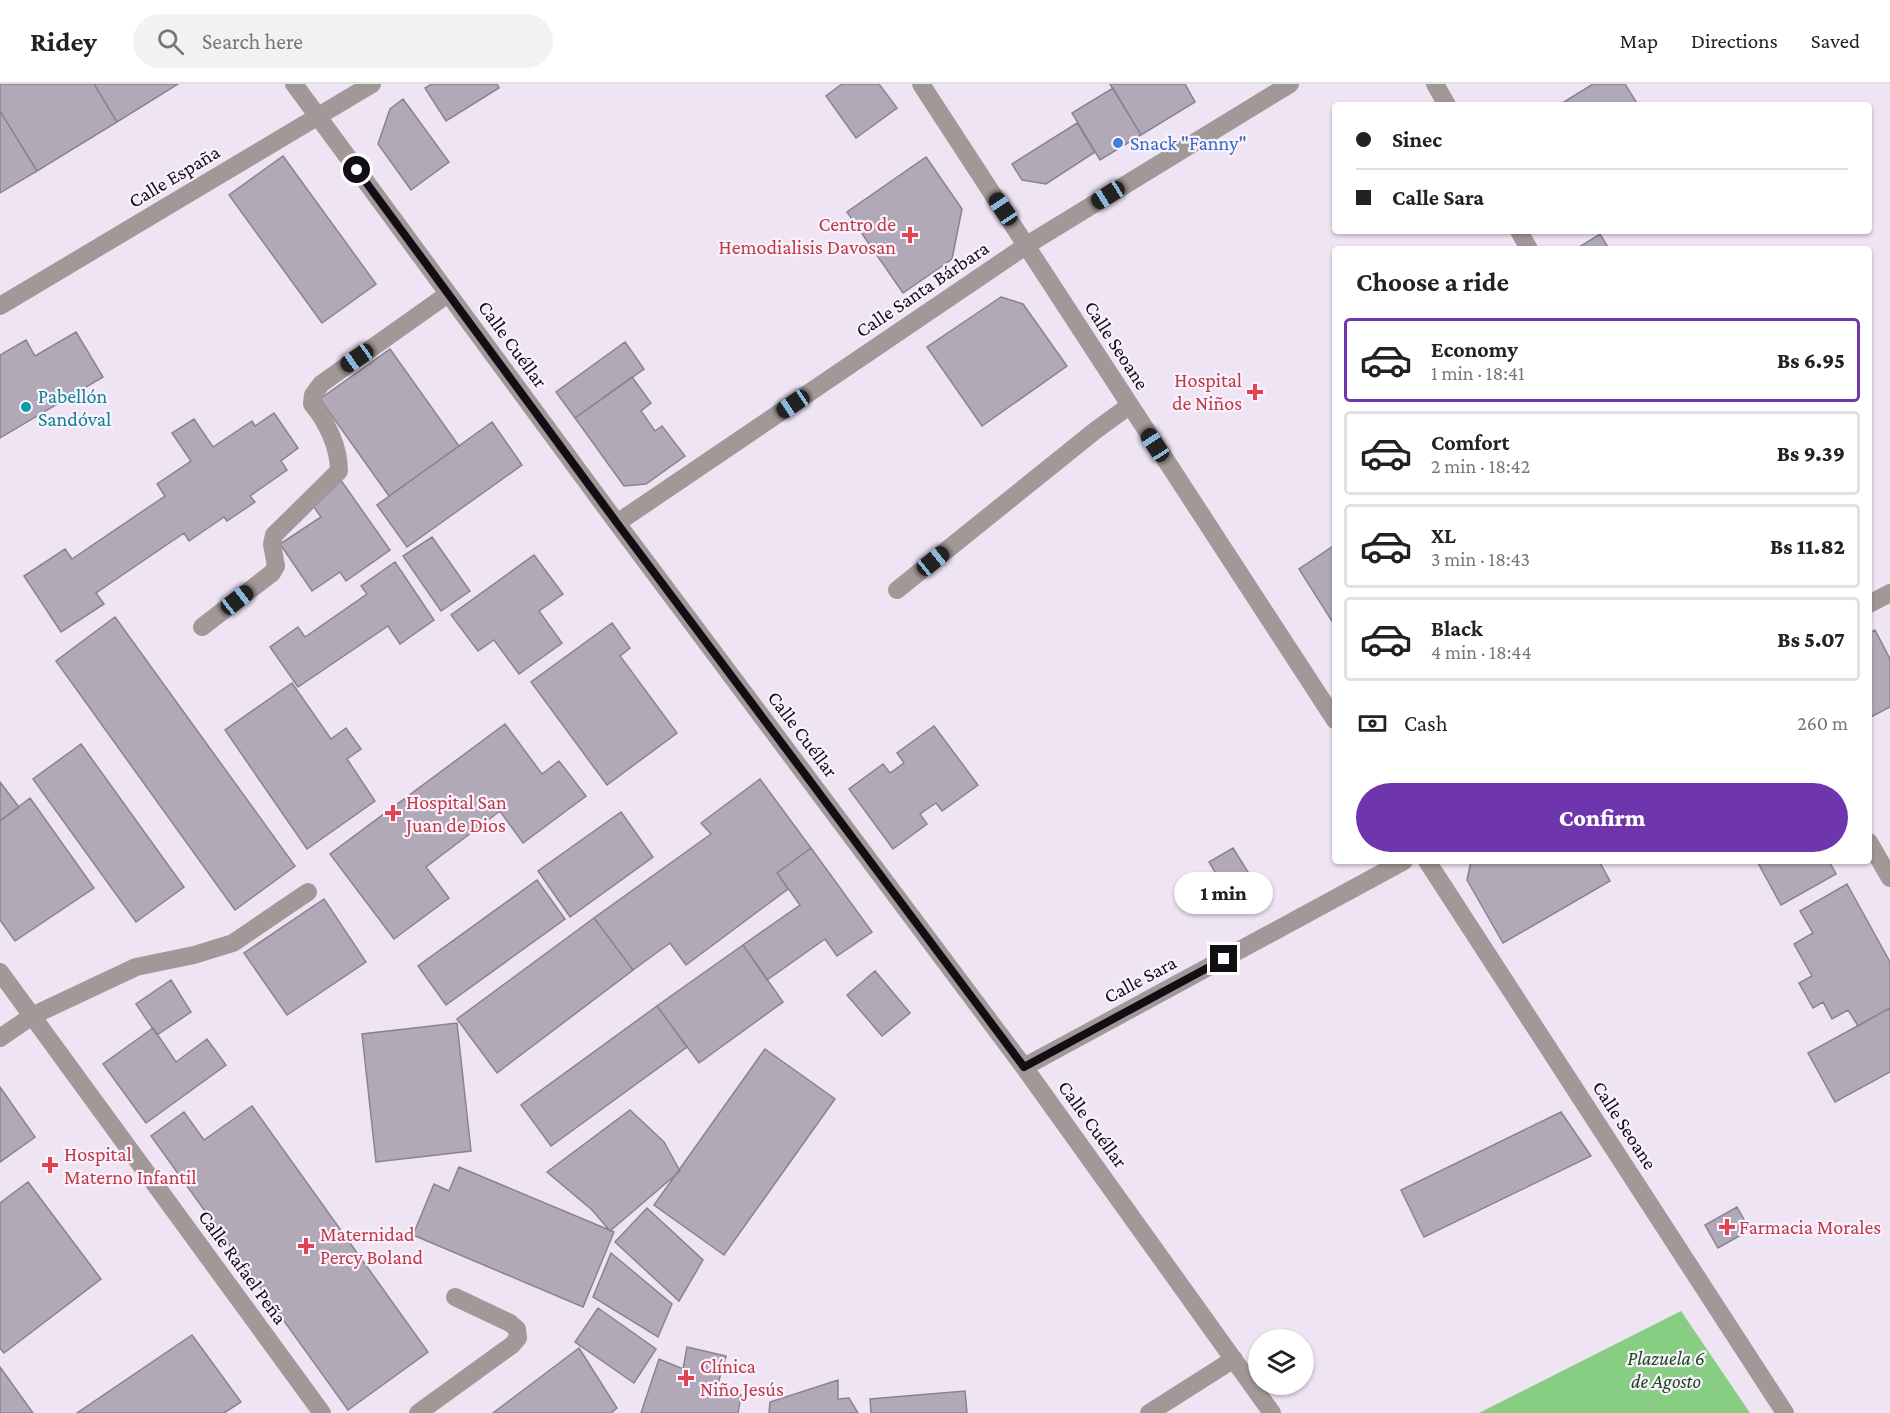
<!DOCTYPE html>
<html lang="en">
<head>
<meta charset="utf-8">
<style>
  :root { --surface:#fff; --page:#f2f2f2; --text:#222; --muted:#767676; --line:#e0e0e0; --accent:#6f35ac }
  body { margin:0; font-family:"Crimson Pro",serif; background:var(--page); color:var(--text); height:100vh; display:flex; flex-direction:column; font-size:22px; white-space:nowrap }
  * { box-sizing:border-box; margin:0 }
  p { font-size:20px; color:var(--muted) }
  .icon { flex:none; width:33px; height:33px; fill:none; stroke:currentColor; stroke-width:2; stroke-linecap:round; stroke-linejoin:round }
  .map { position:relative; flex:1; overflow:hidden }
  .drawer { position:absolute; left:1332px; top:162px; width:540px; height:618px; display:flex; flex-direction:column; background:var(--surface); border-radius:6px; box-shadow:0 2px 4px #0004 }
  .drawer>* { flex:none }
  .top-card { position:absolute; left:1332px; top:18px; width:540px; height:132px; border-radius:6px; box-shadow:0 2px 4px #0004; display:grid; align-content:center; height:132px; padding:0 24px; background:var(--surface) }
  .tools { position:absolute; left:1248px; top:1245px; display:grid; gap:12px }
  .tools a { display:grid; place-items:center; width:66px; height:66px; border-radius:50%; background:var(--surface); box-shadow:0 2px 4px #0004; font-size:30px }
  .end { position:absolute; width:27px; height:27px; margin:-14px; border:8px solid #120f14; background:#fff; box-shadow:0 0 0 3px #fff }
  .from { border-radius:50% }
  .bubble { position:absolute; height:42px; border-radius:21px; background:var(--surface); box-shadow:0 2px 4px #0004; font-size:20px; font-weight:800; line-height:42px; text-align:center }
  .car { position:absolute; width:18px; height:36px; margin:-18px -9px; border-radius:8px; box-shadow:0 0 4px 2px #0007; background:linear-gradient(#222 24%,#8ab4d8 0 40%,#222 0 76%,#8ab4d8 0 86%,#222 0) }
  .top-card b { display:flex; align-items:center; gap:21px; height:57px; font-size:22px }
  .top-card b+b { border-top:2px solid var(--line) }
  .top-card i { width:15px; height:15px; background:var(--text) }
  ul { padding:0; list-style:none }
  li { display:flex; align-items:center; gap:18px; height:84px; margin:0 12px 9px; padding:0 12px; border:3px solid var(--line); border-radius:6px }
  li div { flex:1 }
  li b { display:block; font-size:22px }
  li em { font-style:normal; font-weight:800 }
  li.current { border-color:var(--accent) }
  li>.icon { width:54px; height:54px; stroke-width:1.5 }
  h2 { padding:0 24px; font-size:27px; line-height:72px }
  .pay { display:flex; align-items:center; gap:15px; height:66px; padding:0 24px; font-size:22px }
  .pay p { margin-inline-start:auto }
  .button { display:flex; gap:12px; margin-top:auto; padding:12px 24px }
  .button a { flex:1; height:69px; border-radius:36px; background:var(--accent); color:#fff; font-size:24px; font-weight:800; line-height:69px; text-align:center }
  header { display:flex; align-items:center; gap:36px; box-sizing:border-box; height:84px; padding:0 30px; background:var(--surface); border-bottom:2px solid var(--line) }
  header strong { font-size:28px }
  nav { display:flex; gap:33px; margin-inline-start:auto; font-size:21px }
  .search { width:420px; height:54px; background:var(--page); display:flex; align-items:center; gap:15px; box-sizing:border-box; padding:0 21px; border-radius:33px; color:var(--muted); font-size:22px }
  .map>svg:first-child { display:block }
</style>
</head>
<body>
<header>
<strong>Ridey</strong>
<div class="search"><svg class="icon" aria-label="search" viewBox="0 0 24 24"><circle cx="10" cy="10" r="6"/><path d="M15 15l6 6"/></svg>Search here</div>
<nav><a>Map</a><a>Directions</a><a>Saved</a></nav>
</header>
<div class="map">
<svg width="1890" height="1329" viewBox="0 0 1890 1329">
  <rect width="100%" height="100%" fill="#eee4f3"/>
  <path fill="#87ce82" d="M1681,1227L1750,1329H1479Z"/>
  <path fill="#b2a9b8" stroke="#8b8290" stroke-width="1.5" d="M0,0H94L117,38L37,87L0,27Z
    M94,0H178L117,38Z
    M432,0H497L499,4L446,37L425,4Z
    M842,0H879L897,24L856,54L826,12Z
    M1110,0H1185L1195,18L1141,51Z
    M1593,0H1625L1638,21H1559Z
    M1113,4L1141,51L1100,76L1072,29Z
    M403,15L449,78L411,106L378,60L390,25Z
    M0,27L37,87L0,109Z
    M1077,39L1095,68L1046,100L1022,96L1012,80Z
    M283,72L376,200L322,239L229,111Z
    M926,73L962,125L952,175L903,209L847,128Z
    M1600,150L1609,165H1576Z
    M1001,213L1023,220L1067,282L982,342L927,263Z
    M76,248L103,293L0,354V271L26,256L35,272Z
    M625,258L644,285L575,334L556,308Z
    M390,265L459,362L389,412L320,315Z
    M632,293L651,319L641,327L655,347L662,342L685,372L646,400L624,402L575,334Z
    M274,329L298,364L281,377L287,386L250,412L255,418L227,437L224,433L189,457L184,449L96,509L104,520L61,548L24,492L65,465L72,475L165,412L157,400L191,377L172,349L194,335L213,363L252,337L255,342Z
    M492,338L522,381L407,463L377,421Z
    M340,395L390,466L346,497L340,488L312,507L280,460L321,433L309,416Z
    M432,453L470,507L441,527L403,472Z
    M1335,461V542L1299,485Z
    M534,471L563,510L539,527L562,559L519,590L494,556L478,567L451,531Z
    M395,478L434,536L400,560L388,542L298,603L270,563L298,543L305,553L367,510L361,502Z
    M115,533L295,782L235,826L56,577Z
    M612,539L630,564L620,572L677,649L607,701L531,598Z
    M1875,546L1890,575V623L1869,634V549Z
    M292,599L331,655L346,644L361,665L347,675L375,717L307,765L225,646Z
    M505,640L542,690L559,677L586,712L523,759L500,727L426,783L449,814L394,855L330,770Z
    M934,642L978,701L942,727L936,719L920,730L927,740L893,765L849,705L883,680L890,689L904,679L897,669Z
    M81,660L184,803L136,838L33,695Z
    M760,695L811,764L777,789L788,805L686,881L670,859L633,886L594,834L711,750L701,739Z
    M0,698L19,723L0,737Z
    M30,714L94,804L15,857L0,836V737Z
    M621,728L653,773L570,833L538,787Z
    M811,764L872,848L837,872L825,855L767,896L743,861L800,821L777,789Z
    M1233,764L1258,804L1234,820L1209,778Z
    M1471,777H1599L1610,797L1503,859L1467,796Z
    M1761,777H1829L1836,790L1781,821L1758,779Z
    M537,796L565,835L446,921L418,882Z
    M1847,800L1890,878V924L1858,942L1848,926L1832,935L1823,918L1813,924L1799,899L1812,892L1794,860L1813,849L1800,827Z
    M324,815L366,878L287,931L244,869Z
    M594,834L633,886L497,989L457,935Z
    M743,861L783,918L699,979L657,922Z
    M875,887L910,929L882,952L847,911Z
    M171,896L191,928L157,951L136,920Z
    M657,922L687,963L551,1062L521,1021Z
    M1890,924V988L1835,1018L1808,969Z
    M457,939L471,1067L376,1078L362,950Z
    M153,944L176,978L207,955L226,981L146,1039L103,980Z
    M765,965L835,1015L724,1171L654,1121Z
    M0,1003L35,1053L0,1078Z
    M252,1022L428,1268L348,1326L151,1052L184,1028L204,1056Z
    M630,1026L664,1058L680,1087L610,1147L592,1126L547,1088Z
    M1561,1028L1591,1072L1424,1153L1401,1106Z
    M459,1083L614,1148L583,1223L413,1151L434,1100L449,1107Z
    M28,1098L101,1195L4,1269L0,1264V1119Z
    M1737,1123L1750,1146L1718,1164L1705,1141Z
    M647,1124L703,1176L679,1217L615,1158Z
    M611,1169L672,1220L658,1253L593,1213Z
    M598,1224L656,1265L634,1299L575,1258Z
    M192,1251L241,1318L224,1329H77Z
    M687,1263L726,1272L717,1303L741,1311L738,1329H641L659,1275L683,1285Z
    M579,1264L617,1324L611,1329H493Z
    M0,1283L33,1329H0Z
    M838,1296V1315L849,1314L858,1329H769L770,1318Z
    M965,1307L967,1329H871L870,1315Z"/>
  <g fill="none" stroke-linecap="round" stroke-linejoin="round">
    <path stroke="#a19897" stroke-width="18" d="M294,0L617,439L1024,983L1272,1329
      M921,0L1335,636
      M1435,0L1447,21
      M1519,147L1529,165
      M0,222L372,0
      M617,439L1027,161L1290,0
      M897,506L1096,346L1129,322
      M1869,520L1890,509
      M202,543L272,489L276,482L272,460L274,451L339,387C339,363 327,338 312,320L313,311L321,300L448,210
      M1869,758L1890,794
      M1427,777L1785,1329
      M0,888L322,1329
      M0,954L32,932L136,883L194,871L233,859L308,808
      M1024,983L1404,777
      M418,1329L512,1261L518,1254L517,1245L510,1239L455,1213
      M1149,1329L1234,1275"/>
  </g>
  <g fill="none" stroke-linecap="round" stroke-linejoin="round">
    <path stroke="#120f14" stroke-width="8" d="M357,86L617,439L1024,983L1224,875"/>
  </g>
  <circle fill="#3f7fe0" stroke="#faf2fe" stroke-width="2" cx="1118" cy="59" r="6"/>
  <g fill="#e0444e" stroke="#faf2fe" stroke-width="2">
    <path d="M907 142h6v6h6v6h-6v6h-6v-6h-6v-6h6z"/>
    <path d="M1252 299h6v6h6v6h-6v6h-6v-6h-6v-6h6z"/>
    <path d="M390 720h6v6h6v6h-6v6h-6v-6h-6v-6h6z"/>
    <path d="M47 1072h6v6h6v6h-6v6h-6v-6h-6v-6h6z"/>
    <path d="M1724 1134h6v6h6v6h-6v6h-6v-6h-6v-6h6z"/>
    <path d="M303 1153h6v6h6v6h-6v6h-6v-6h-6v-6h6z"/>
    <path d="M683 1285h6v6h6v6h-6v6h-6v-6h-6v-6h6z"/>
  </g>
  <circle fill="#0f9aa8" stroke="#faf2fe" stroke-width="2" cx="26" cy="323" r="6"/>
  <g text-anchor="middle" stroke-width="4.5" stroke-linejoin="round" paint-order="stroke">
    <g font-size="20" fill="#366cbe" stroke="#faf2fe" text-anchor="start">
      <text x="1130" y="66">Snack "Fanny"</text>
    </g>
    <g font-size="20" fill="#120f14" stroke="#faf2fe">
      <text transform="translate(174 92) rotate(-31)" y="7">Calle España</text>
      <text transform="translate(922 205) rotate(-34)" y="7">Calle Santa Bárbara</text>
      <text transform="translate(513 260) rotate(54)" y="7">Calle Cuéllar</text>
      <text transform="translate(1117 261) rotate(57)" y="7">Calle Seoane</text>
      <text transform="translate(803 650) rotate(53)" y="7">Calle Cuéllar</text>
      <text transform="translate(1140 895) rotate(-28)" y="7">Calle Sara</text>
      <text transform="translate(1093 1040) rotate(54)" y="7">Calle Cuéllar</text>
      <text transform="translate(1625 1041) rotate(57)" y="7">Calle Seoane</text>
      <text transform="translate(243 1183) rotate(54)" y="7">Calle Rafael Peña</text>
    </g>
    <g font-size="20" fill="#be3a42" stroke="#faf2fe" text-anchor="start">
      <text x="896" y="147" text-anchor="end">Centro de<tspan x="896" dy="23">Hemodialisis Davosan</tspan></text>
      <text x="1242" y="303" text-anchor="end">Hospital<tspan x="1242" dy="23">de Niños</tspan></text>
      <text x="406" y="725">Hospital San<tspan x="406" dy="23">Juan de Dios</tspan></text>
      <text x="64" y="1077">Hospital<tspan x="64" dy="23">Materno Infantil</tspan></text>
      <text x="1739" y="1150">Farmacia Morales</text>
      <text x="320" y="1157">Maternidad<tspan x="320" dy="23">Percy Boland</tspan></text>
      <text x="700" y="1289">Clínica<tspan x="700" dy="23">Niño Jesús</tspan></text>
    </g>
    <g font-size="20" fill="#0d838f" stroke="#faf2fe" text-anchor="start">
      <text x="38" y="319">Pabellón<tspan x="38" dy="23">Sandóval</tspan></text>
    </g>
    <g font-size="20" font-style="italic" fill="#1a4a18" stroke="#faf2fe">
      <text x="1666" y="1281">Plazuela 6<tspan x="1666" dy="23">de Agosto</tspan></text>
    </g>
  </g>
</svg>
<div class="tools">
<a><svg class="icon" aria-label="layers" viewBox="0 0 24 24"><path d="M12 4l9 5-9 5-9-5zM3 14l9 5 9-5"/></svg></a>
</div>
<i class="end from" style="left:357px;top:86px"></i>
<i class="end" style="left:1224px;top:875px"></i>
<div class="bubble" style="left:1174px;top:788px;width:99px">1 min</div>
<i class="car" style="left:1108px;top:111px;rotate:238deg"></i>
<i class="car" style="left:1003px;top:125px;rotate:326deg"></i>
<i class="car" style="left:357px;top:274px;rotate:235deg"></i>
<i class="car" style="left:793px;top:320px;rotate:236deg"></i>
<i class="car" style="left:1155px;top:361px;rotate:327deg"></i>
<i class="car" style="left:933px;top:477px;rotate:51deg"></i>
<i class="car" style="left:237px;top:516px;rotate:52deg"></i>
<div class="top-card">
<b><i class="from"></i>Sinec</b>
<b><i></i>Calle Sara</b>
</div>
<section class="drawer">
<h2>Choose a ride</h2>
<ul>
<li class="current"><svg class="icon" aria-label="car" viewBox="0 0 24 24"><path d="M5 17H2v-5l4-1 3-4h7l3 4 3 1v5h-3M9 17h6M6 11h13"/><circle cx="7" cy="17" r="2"/><circle cx="17" cy="17" r="2"/></svg><div><b>Economy</b><p>1 min · 18:41</p></div><em>Bs 6.95</em></li>
<li><svg class="icon" aria-label="car" viewBox="0 0 24 24"><path d="M5 17H2v-5l4-1 3-4h7l3 4 3 1v5h-3M9 17h6M6 11h13"/><circle cx="7" cy="17" r="2"/><circle cx="17" cy="17" r="2"/></svg><div><b>Comfort</b><p>2 min · 18:42</p></div><em>Bs 9.39</em></li>
<li><svg class="icon" aria-label="car" viewBox="0 0 24 24"><path d="M5 17H2v-5l4-1 3-4h7l3 4 3 1v5h-3M9 17h6M6 11h13"/><circle cx="7" cy="17" r="2"/><circle cx="17" cy="17" r="2"/></svg><div><b>XL</b><p>3 min · 18:43</p></div><em>Bs 11.82</em></li>
<li><svg class="icon" aria-label="car" viewBox="0 0 24 24"><path d="M5 17H2v-5l4-1 3-4h7l3 4 3 1v5h-3M9 17h6M6 11h13"/><circle cx="7" cy="17" r="2"/><circle cx="17" cy="17" r="2"/></svg><div><b>Black</b><p>4 min · 18:44</p></div><em>Bs 5.07</em></li>
</ul>
<div class="pay"><svg class="icon" aria-label="cash" viewBox="0 0 24 24"><path d="M3 7h18v10H3z"/><circle cx="12" cy="12" r="2"/></svg>Cash<p>260 m</p></div>
<div class="button"><a>Confirm</a></div>
</section>
</div>
</body>
</html>
